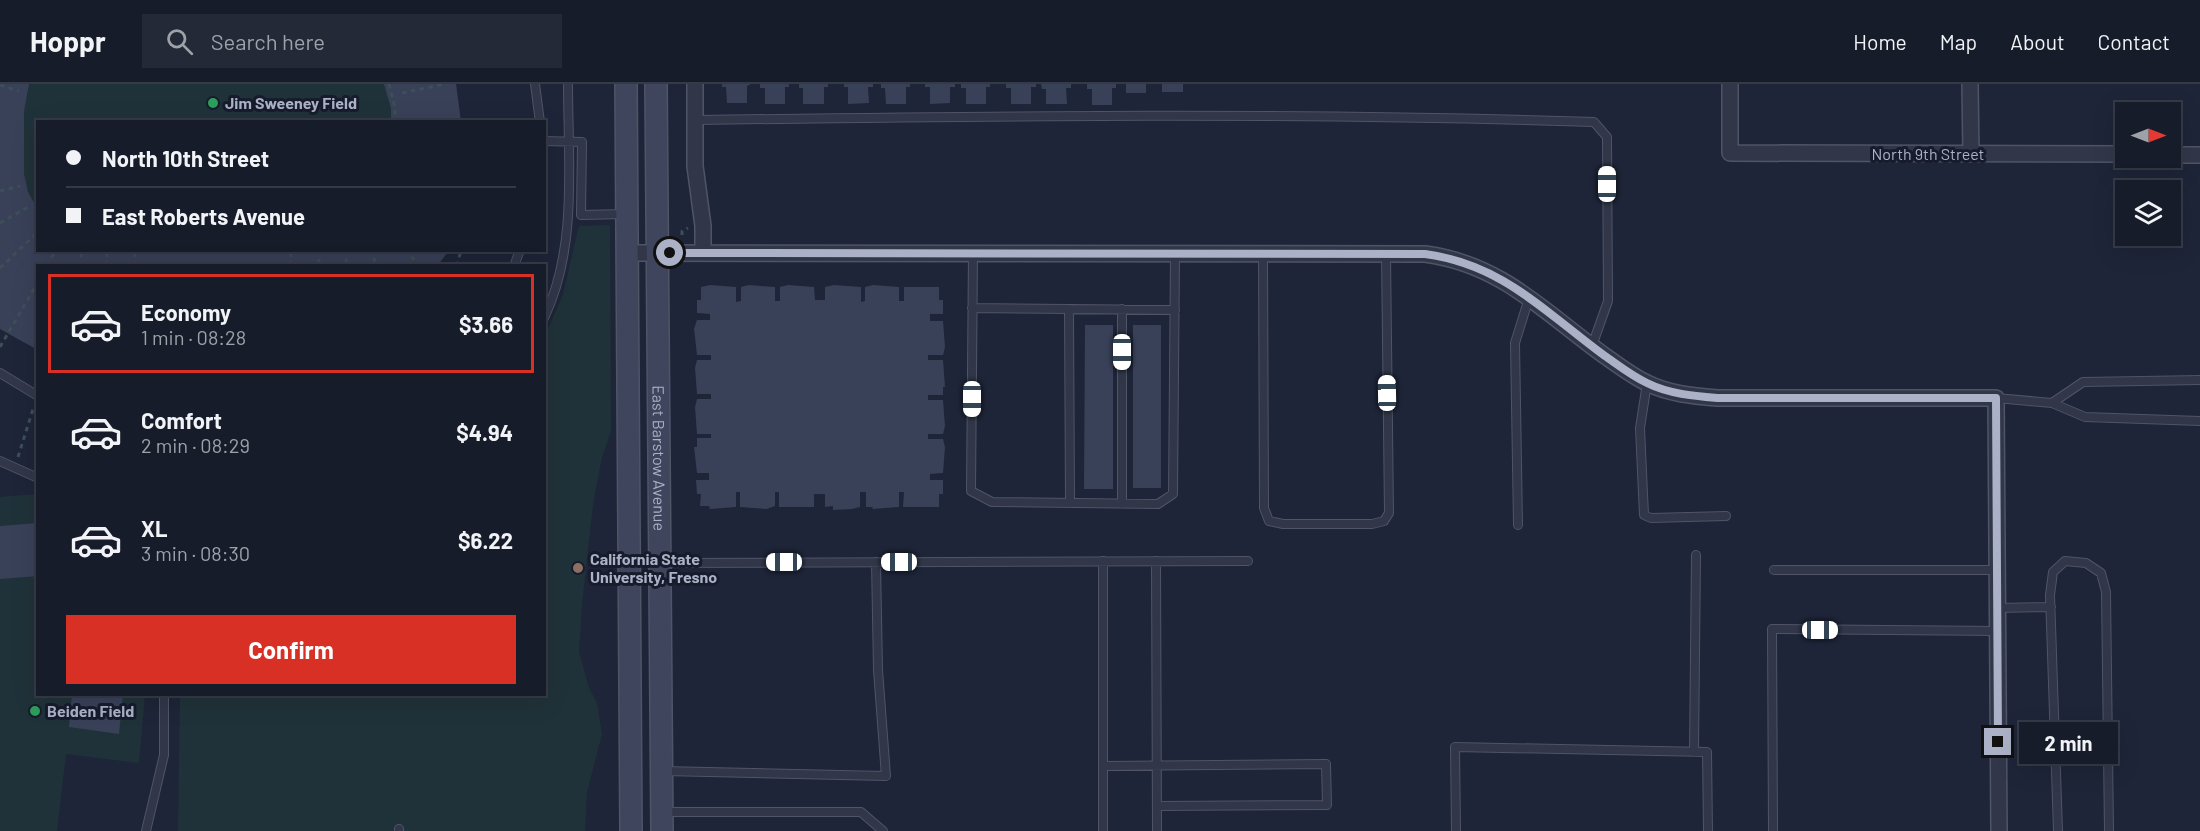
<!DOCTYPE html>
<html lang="en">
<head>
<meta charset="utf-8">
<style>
  :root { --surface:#161c2a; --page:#232936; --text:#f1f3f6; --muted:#9ea1a8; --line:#353a47; --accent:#d93025 }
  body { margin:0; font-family:Barlow,sans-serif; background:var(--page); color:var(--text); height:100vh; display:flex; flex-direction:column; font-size:22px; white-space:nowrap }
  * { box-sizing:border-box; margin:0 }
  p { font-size:20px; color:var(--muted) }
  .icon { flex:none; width:33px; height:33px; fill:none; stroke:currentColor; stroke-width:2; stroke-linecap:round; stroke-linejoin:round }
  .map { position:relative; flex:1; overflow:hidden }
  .details { position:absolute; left:36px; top:180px; width:510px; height:432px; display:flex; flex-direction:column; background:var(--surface); border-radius:0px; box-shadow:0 6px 24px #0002,0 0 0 2px var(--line) }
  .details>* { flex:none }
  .top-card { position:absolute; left:36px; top:36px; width:510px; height:132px; border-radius:0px; box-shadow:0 6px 24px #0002,0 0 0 2px var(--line); display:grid; align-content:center; height:132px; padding:0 30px; background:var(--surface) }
  .needle { width:39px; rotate:90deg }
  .fabs { position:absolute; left:2115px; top:18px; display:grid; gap:12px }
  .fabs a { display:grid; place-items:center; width:66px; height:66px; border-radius:0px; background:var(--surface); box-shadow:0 6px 24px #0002,0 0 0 2px var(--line); font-size:30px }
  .end { position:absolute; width:27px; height:27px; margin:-14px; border:8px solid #abb1c6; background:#111; box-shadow:0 0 0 3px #111 }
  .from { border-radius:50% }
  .bubble { position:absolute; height:42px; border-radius:0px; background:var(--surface); box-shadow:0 6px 24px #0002,0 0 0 2px var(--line); font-size:20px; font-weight:700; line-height:42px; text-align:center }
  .car { position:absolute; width:18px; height:36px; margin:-18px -9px; border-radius:8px; box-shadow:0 0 4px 2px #0007; background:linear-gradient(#fff 24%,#345 0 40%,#fff 0 76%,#345 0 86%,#fff 0) }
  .top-card b { display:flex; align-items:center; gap:21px; height:57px; font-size:22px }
  .top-card b+b { border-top:2px solid var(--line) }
  .top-card i { width:15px; height:15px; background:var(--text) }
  ul { padding:10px 0 0; list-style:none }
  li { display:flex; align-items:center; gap:18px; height:99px; margin:0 12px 9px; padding:0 18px; border:3px solid transparent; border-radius:0px }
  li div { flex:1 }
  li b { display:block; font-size:22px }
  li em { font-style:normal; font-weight:700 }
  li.on { border-color:var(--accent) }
  li>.icon { width:54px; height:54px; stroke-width:1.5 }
  .button { display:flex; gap:12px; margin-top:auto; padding:12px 30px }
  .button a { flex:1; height:69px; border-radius:0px; background:var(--accent); color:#fff; font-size:24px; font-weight:700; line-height:69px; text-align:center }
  header { display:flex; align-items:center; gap:36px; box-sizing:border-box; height:84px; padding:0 30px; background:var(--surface); border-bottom:2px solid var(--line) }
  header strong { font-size:28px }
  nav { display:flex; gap:33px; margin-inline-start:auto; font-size:21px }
  .search { width:420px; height:54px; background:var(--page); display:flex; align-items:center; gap:15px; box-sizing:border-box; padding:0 21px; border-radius:0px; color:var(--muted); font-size:22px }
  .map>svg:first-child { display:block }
</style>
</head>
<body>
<header>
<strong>Hoppr</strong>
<div class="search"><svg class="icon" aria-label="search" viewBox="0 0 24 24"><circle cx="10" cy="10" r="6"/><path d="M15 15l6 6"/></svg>Search here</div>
<nav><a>Home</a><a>Map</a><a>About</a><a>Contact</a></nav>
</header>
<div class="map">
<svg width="2200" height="747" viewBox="0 0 2200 747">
  <rect width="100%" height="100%" fill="#1e2538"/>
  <path fill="#203239" d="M0,0H456L461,37L38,38V166L449,167L441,178L447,181L38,182L37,266L0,245Z
    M610,141L611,347L602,373L593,420L582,520L579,568L589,604L597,619L602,650L587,708L585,747H178L180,611L544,610V298L548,291L545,289V252L563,210L579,142Z
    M37,410L38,610L145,611L139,679L66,670L57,747H0V413Z"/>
  <path fill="#394159" d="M0,0H29L24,27V90L28,108L38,126V166H449L440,178L447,182H38V266L0,245Z
    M384,0H456L461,38H391V24Z
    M722,0H751L747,2V19H727L726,3H722Z
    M760,0H789V3H785V20H765V4H760Z
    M799,0H828V3H824V20H803V4H799Z
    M844,0H873V3H868L869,19L848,20V3H844Z
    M881,0H910V3H906V20H886L885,4H881Z
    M925,0H955V3H950V19L930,20V3H925Z
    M961,0H990V3H986V20H966V4H961Z
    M1006,0H1036V3H1031V20H1011V4H1006Z
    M1041,0H1071V4H1066L1067,20H1046V5H1042Z
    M1087,0H1116V4H1112V21H1092V5H1087Z
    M1126,0H1146V9H1126Z
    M1162,0H1183V8H1162Z
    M710,201L736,203V218L741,217V203L749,201L775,203V217H780V203L788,201L814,203L815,216H825V203L834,201L861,203V218L865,217V203L873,201L899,203V217H904V203H939V216H943V230H930V237H943L945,263L943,271H928V276H943L945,303H943V311H928V316H943L945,342L943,350H928V355H943L945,363L943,389L930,390V396H943V410H939V423H903L904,408H899V423L872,425L873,423H866V408H860V423L852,425L833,426V422L825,423V410H814V423H779V408H775V422L767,425L740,423V408H736V423L710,425L709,422H700L701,410H697L696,396H709V389H697L694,363H697V354H711V350H697L695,323L697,315H711V310H697L695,284L697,276H711V271H697L694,245L697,236H710V230L697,229V216H701V203Z
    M1085,241H1113V405H1084Z
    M1133,241H1161V404H1133Z
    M38,439V492L0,495V442Z
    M72,610H123L119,650L69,643Z"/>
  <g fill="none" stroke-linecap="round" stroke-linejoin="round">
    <defs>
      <path id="service" d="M535,0L540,38
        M695,36C995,32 1294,28 1594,38L1607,53L1608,217L1592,262
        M544,57L582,58L581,131L626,130
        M973,169L971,407L992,418L1158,420L1173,410L1175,170
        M1263,170L1264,424L1269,437L1283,440H1372L1384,437L1389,429L1386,170
        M514,182L520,166
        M972,224L1175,226
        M1069,225L1070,419
        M1122,225V420
        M544,234C578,164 568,76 568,0
        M0,289L38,312
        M1647,299L1640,344L1644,431L1651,434L1726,432
        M1996,314L2052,319L2085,333L2200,337
        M2052,319L2083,298L2200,296
        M0,377L38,394
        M1518,441L1515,259L1529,214
        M1103,477V747
        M1156,477L1157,747
        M661,479L1248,477
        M1774,486H1997
        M1997,524L2051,523
        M1694,668L1696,471
        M1103,682L1326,680L1327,721L1157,722
        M663,687L886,692L878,586L876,478
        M664,728H861L883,747
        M399,745V747
        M146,747L164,671V610
        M1456,747L1455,663L1707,668L1708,747
        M1773,747L1772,545L1998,547
        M2058,747L2050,511L2053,488L2065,477L2086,479L2101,489L2106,508L2109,747"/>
      <path id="minor" d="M695,0V82L703,142V169
        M1730,0V69L2126,70
        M1970,0L1971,70
        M2170,71H2200
        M628,169L1425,170C1502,180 1545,229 1605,272C1618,281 1632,292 1647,299C1669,310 1694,312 1718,314H1996L1999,747"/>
      <g id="secondary">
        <path d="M626,0L631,747"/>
        <path id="s1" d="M656,0L662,747"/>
      </g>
    </defs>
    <use href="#service" stroke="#4f5467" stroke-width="10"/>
    <use href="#minor" stroke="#4f5467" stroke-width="18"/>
    <use href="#secondary" stroke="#4f5467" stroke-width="24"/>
    <path stroke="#3d4f57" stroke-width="3" stroke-dasharray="4.5 4.5" stroke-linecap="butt" d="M389,0L395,24V38
      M0,1L19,7
      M402,9L445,0
      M0,107L20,102
      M0,139L28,123
      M682,151V147L688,144
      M319,166V182
      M343,166L348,182
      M369,166L378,182
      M405,166L420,182
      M47,182L56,166
      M78,182L83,166
      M107,182V166
      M135,182V166
      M291,182V167
      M457,182L461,166
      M0,184L38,148
      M0,263L38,198
      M18,373L34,322"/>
    <use href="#service" stroke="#313749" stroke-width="8"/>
    <use href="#minor" stroke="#313749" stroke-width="15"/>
    <use href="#secondary" stroke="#3f455c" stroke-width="21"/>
  </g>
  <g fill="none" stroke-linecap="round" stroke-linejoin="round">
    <path stroke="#abb1c6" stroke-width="8" d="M670,169L1425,170C1502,180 1545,228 1605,272C1618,281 1632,292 1647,299C1669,310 1694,312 1718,314H1996L1998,658"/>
  </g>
  <g fill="#2e9e5b" stroke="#171c2d" stroke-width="2">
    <circle cx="213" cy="19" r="6"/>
    <circle cx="35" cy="627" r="6"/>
  </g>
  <circle fill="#8d6e63" stroke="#171c2d" stroke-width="2" cx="578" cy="484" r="6"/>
  <g text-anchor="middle" stroke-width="6" stroke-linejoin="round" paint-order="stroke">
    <g font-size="16" font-weight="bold" fill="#abb1c6" stroke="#171c2d" text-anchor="start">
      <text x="225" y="25">Jim Sweeney Field</text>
      <text x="590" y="481">California State<tspan x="590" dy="18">University, Fresno</tspan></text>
      <text x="47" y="633">Beiden Field</text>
    </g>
    <g font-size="16" fill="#abb1c6" stroke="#171c2d">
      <text x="1928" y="76">North 9th Street</text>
      <text dy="6" stroke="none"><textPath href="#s1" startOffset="374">East Barstow Avenue</textPath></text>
    </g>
  </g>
</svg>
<div class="fabs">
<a><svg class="needle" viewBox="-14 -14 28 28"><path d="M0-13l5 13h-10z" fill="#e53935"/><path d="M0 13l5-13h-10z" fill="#9ea1a8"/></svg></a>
<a><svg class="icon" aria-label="layers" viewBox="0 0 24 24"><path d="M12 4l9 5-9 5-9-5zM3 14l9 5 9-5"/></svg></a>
</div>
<i class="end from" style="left:670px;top:169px"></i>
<i class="end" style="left:1998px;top:658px"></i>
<div class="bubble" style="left:2019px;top:638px;width:99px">2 min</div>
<i class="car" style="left:1607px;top:100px;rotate:0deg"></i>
<i class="car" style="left:1122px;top:268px;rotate:180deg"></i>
<i class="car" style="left:1387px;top:309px;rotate:359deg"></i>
<i class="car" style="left:972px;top:315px;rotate:180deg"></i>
<i class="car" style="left:784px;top:478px;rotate:270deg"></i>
<i class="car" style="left:899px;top:478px;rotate:270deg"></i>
<i class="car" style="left:1820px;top:546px;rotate:90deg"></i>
<div class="top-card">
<b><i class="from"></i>North 10th Street</b>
<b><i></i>East Roberts Avenue</b>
</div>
<section class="details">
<ul>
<li class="on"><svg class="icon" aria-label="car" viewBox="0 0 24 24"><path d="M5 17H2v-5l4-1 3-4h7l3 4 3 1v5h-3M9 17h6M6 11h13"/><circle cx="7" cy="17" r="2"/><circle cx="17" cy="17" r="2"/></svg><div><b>Economy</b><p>1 min · 08:28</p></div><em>$3.66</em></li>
<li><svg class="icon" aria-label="car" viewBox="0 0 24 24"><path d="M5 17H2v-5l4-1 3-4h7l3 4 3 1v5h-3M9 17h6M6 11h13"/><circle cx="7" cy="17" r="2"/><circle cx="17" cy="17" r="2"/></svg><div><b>Comfort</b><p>2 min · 08:29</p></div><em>$4.94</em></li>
<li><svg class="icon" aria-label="car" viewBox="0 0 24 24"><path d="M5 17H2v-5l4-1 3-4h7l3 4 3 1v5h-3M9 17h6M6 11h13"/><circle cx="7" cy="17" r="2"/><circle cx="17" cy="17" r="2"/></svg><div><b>XL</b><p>3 min · 08:30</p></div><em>$6.22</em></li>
</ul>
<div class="button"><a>Confirm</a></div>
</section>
</div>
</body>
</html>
